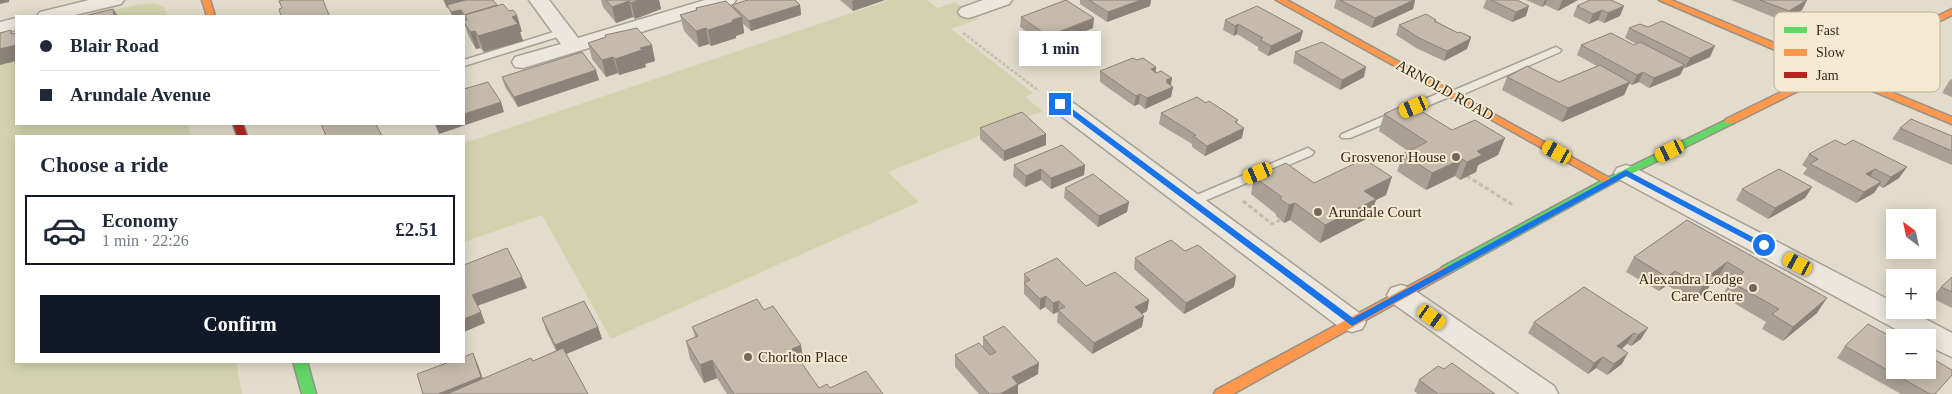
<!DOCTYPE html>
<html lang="en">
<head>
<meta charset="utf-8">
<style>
  :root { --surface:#fff; --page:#f6f6f7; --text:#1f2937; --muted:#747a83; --line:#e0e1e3; --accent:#111827 }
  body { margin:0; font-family:"Times New Roman",serif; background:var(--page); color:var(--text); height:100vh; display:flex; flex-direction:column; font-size:19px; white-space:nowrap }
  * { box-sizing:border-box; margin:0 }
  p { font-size:16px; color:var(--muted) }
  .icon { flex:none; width:28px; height:28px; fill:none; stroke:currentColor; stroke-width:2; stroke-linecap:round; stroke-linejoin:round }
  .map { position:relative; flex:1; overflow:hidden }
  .side { position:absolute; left:15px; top:135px; width:450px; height:228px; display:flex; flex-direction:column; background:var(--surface); border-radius:0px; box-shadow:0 2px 12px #0003 }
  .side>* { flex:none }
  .hud { position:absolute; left:15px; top:15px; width:450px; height:110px; border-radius:0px; box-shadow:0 2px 12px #0003; display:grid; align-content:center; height:110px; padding:0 25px; background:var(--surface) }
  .needle { width:32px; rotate:327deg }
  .fabs { position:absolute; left:1886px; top:209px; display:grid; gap:10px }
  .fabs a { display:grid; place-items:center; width:50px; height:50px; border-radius:0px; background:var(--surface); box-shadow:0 2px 12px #0003; font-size:25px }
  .end { position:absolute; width:22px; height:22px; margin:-11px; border:6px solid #1a73e8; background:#fff; box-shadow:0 0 0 2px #fff }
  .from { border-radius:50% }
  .bubble { position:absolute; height:35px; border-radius:0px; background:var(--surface); box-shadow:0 2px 12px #0003; font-size:16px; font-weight:800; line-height:35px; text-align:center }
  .car { position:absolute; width:15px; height:30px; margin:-15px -8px; border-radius:6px; box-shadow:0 0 4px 1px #0007; background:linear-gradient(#f5c518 24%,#345 0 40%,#f5c518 0 76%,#345 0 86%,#f5c518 0) }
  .hud b { display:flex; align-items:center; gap:18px; height:48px; font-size:19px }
  .hud b+b { border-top:1px solid var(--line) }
  .hud i { width:12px; height:12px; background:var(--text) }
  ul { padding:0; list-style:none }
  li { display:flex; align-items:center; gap:15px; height:70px; margin:0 10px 8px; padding:0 15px; border:2px solid transparent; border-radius:0px }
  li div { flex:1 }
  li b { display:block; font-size:19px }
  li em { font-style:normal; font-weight:800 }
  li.active { border-color:var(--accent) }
  li>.icon { width:45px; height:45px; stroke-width:1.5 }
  h2 { padding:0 25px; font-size:22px; line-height:60px }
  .cta { display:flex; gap:10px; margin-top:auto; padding:10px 25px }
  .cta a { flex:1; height:58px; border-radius:0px; background:var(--accent); color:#fff; font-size:20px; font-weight:800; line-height:58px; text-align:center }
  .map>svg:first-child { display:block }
</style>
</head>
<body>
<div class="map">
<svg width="1952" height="394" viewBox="0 0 1952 394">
  <rect width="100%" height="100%" fill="#e3dccc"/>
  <path fill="#d2d3ae" d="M890,0H927L938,8L955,2L978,19L951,29L1033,93L1025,97L1043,111L888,172L919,202L611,339L542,215L464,242V143Z
    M153,3L164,7L167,16H89L136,5Z
    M16,34V124H188L191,136H16V361H236L242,394H0V38Z"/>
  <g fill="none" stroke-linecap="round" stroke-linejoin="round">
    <defs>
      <path id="lane" d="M563,29L567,30V34L464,66V60Z
        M1556,47L1561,50L1560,52L1457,97H1449L1350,138H1342L1340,136L1342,134L1444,91H1452Z
        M1308,148L1314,152L1312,155L1195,205L1191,206L1185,202L1187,199Z"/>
      <path id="street" d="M89,0H124L121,4L71,16H37L40,12Z
        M529,0H549L578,38L705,0H736L733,4L523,68L515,67L512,62L515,57L561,44Z
        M983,0H1012L1009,4L975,16L968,18L961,16L958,12L961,8Z
        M16,18V30L0,34V22Z
        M1060,97L1068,99L1362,315L1366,322L1362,329L1352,332L1342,329L1052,109L1049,104L1052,99Z
        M1626,165L1635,168L1895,303V310H1908L1952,333V357L1928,346V338H1912L1617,178L1614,173L1617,168Z
        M1401,285L1411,288L1554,386L1558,394H1520L1391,302L1387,295L1391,288Z"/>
      <path id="fast" d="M1730,118L1734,119L1735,121L1734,123L1613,183L1450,273H1442L1440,270L1442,267L1605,179Z
        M293,361H307L316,394H302Z"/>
      <path id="slow" d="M202,0H210L215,16H207Z
        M1276,0H1287L1615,181L1613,183H1605Z
        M1659,0H1671L1832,67L1952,9V15L1840,71L1952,117V124L1832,74L1734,123H1726L1725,121L1726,119L1824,71Z
        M1446,266L1450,267L1452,270L1450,273L1233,394H1214L1216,390Z"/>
      <path id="jam" d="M233,124H243L247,136H237Z"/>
    </defs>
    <use href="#lane" stroke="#a8a195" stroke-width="3"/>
    <use href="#street" stroke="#a8a195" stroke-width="3"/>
    <use href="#fast" stroke="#989085" stroke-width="3"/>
    <use href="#slow" stroke="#989085" stroke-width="3"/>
    <use href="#jam" stroke="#989085" stroke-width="3"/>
    <path stroke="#c3bdb4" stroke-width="2.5" stroke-dasharray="3 2" stroke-linecap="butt" d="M963,33L1039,91"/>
    <path stroke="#c3bdb4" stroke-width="3" stroke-dasharray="4.5 2.5" stroke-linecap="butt" d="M1467,176L1513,205
      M1243,201L1272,224L1280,220"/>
    <use href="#lane" fill="#ece7dd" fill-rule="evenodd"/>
    <use href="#street" fill="#ece7dd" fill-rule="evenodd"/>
    <use href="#fast" fill="#63d668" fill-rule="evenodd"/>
    <use href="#slow" fill="#ff974d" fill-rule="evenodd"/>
    <use href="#jam" fill="#b3261e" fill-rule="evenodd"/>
  </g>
  <path fill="#aaa095" d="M443,0H493L497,6L522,32H520L523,41L484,52L480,48L476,49L469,37L464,23V21L465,20H464V16H452L448,7L447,8Z
    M601,0H659L661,9L635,19L633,17L616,23L603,7Z
    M840,0H885L853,11Z
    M1080,0H1151L1150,6L1107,22L1080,4Z
    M1336,0H1415L1413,9L1372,28L1334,8Z
    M1486,0H1517L1526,16L1512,22L1483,8Z
    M1526,0H1578L1558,11L1545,5L1542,7Z
    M1590,0L1620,16L1604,23L1598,20L1589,24L1573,16L1577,6Z
    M1731,0H1807L1802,10L1783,21Z
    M732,5H800L801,15L751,31L743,24L744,33L736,36V38L711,46L709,44L699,47L684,31L680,15L696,10V8H733Z
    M1021,17L1093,28L1047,46L1020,27Z
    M1225,20L1303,31L1300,41L1268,56L1258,50V47L1237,34L1234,36L1223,30Z
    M1436,21L1458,33L1471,37L1467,49L1444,61L1416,48L1396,35L1399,25Z
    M1629,28L1710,57L1685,68H1684L1680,75L1649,88L1639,82L1632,85L1629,84L1624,95L1562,122L1502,90L1507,77L1559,82L1597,66L1577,55L1581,45H1634L1636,44L1625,38Z
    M605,35L655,61L645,64L646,67L619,75L618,73L606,77L592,59L588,43L605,37Z
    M1295,52L1364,77L1340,90L1293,63Z
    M1137,60L1156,67V73L1172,78L1171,85L1173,87L1171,97L1145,109L1139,104L1134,106L1100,82V71Z
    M502,77L599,80L518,107L505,87Z
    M1952,79V97L1942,93L1944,91H1943L1950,80Z
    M1206,103L1238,120L1237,123L1242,138L1205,156L1192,147V144L1159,124L1161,113Z
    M1384,114L1452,130L1505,138L1498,155L1478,165L1476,172L1460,180L1455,176L1426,190L1397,171L1403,154L1408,151L1379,131Z
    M980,128L1046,134V145L1004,161L980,139Z
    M1900,128L1952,136V165L1892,139Z
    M1845,145L1907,167L1899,178L1883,188L1879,186L1874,193L1856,203L1803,174L1807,168L1802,165L1809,154Z
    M1014,165H1085L1084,175L1051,189L1041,180L1025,187L1013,176Z
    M1254,177L1314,183L1386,195L1376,200L1370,217L1320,243L1290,220L1284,223L1276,216V214L1251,194Z
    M1812,187L1805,198L1768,219L1736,200L1742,189Z
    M1065,188L1129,202L1127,212L1098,227L1064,198Z
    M1687,220L1817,313L1783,341L1762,329L1766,322L1722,296L1730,283L1718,277L1713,280L1706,292L1693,301L1667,285L1659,291L1626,272L1634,257Z
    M1135,258L1236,276L1234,287L1184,314L1134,269Z
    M1024,274L1086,286L1149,300L1147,311L1142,314V327L1092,354L1057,322L1058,312L1053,314L1045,307L1040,310L1024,294Z
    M1952,277V308L1932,298L1941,287Z
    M1584,287L1641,339L1631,346L1627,344L1622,349V364L1607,375L1596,368L1588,374L1528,333L1534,322Z
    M542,318L598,327L602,339L566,354L588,394H423L478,365L483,379L533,361L556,351L546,330Z
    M692,327L804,363L802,364L819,388L883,394H727L717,378L704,383L690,359L686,341L695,337Z
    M983,337L1038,374L1018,385V394H979L955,367V355L983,346Z
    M1845,346L1935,394H1901L1837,358Z
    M1444,369L1495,394H1418L1414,391L1419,380Z"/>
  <path fill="#8b8279" d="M0,0H9V2L0,4Z
    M444,0H475L447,5L448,7L447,8Z
    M639,0H659L661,9L635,19L631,3Z
    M855,0H885L853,11L852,1Z
    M1141,0H1151L1150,6L1107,22L1108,12Z
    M1414,0H1415L1413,9L1372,28L1375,18Z
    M1545,0H1547L1545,5L1542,7Z
    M1563,0H1578L1558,11L1562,1Z
    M1807,0L1802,10L1783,21L1789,11Z
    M629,1L633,17L616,23L612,7Z
    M800,5L801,15L751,31L749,21Z
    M1529,6L1526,16L1512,22L1516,12Z
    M1624,6L1620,16L1604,23L1608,13Z
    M113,9L118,16H114Z
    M461,10L463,16H453L451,12Z
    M1602,10L1598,20L1589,24L1593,14Z
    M517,15L522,32H520L523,41L484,52L478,36L512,17Z
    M742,17L744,33L736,36V38L711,46L708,30Z
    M1094,18L1093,28L1047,46L1048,36Z
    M1238,24L1237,34L1234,36L1235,26Z
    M706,28L709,44L699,47L696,31Z
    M475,31L480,48L476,49L470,32Z
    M1303,31L1300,41L1268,56L1271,46Z
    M1471,37L1467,49L1444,61L1447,51Z
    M16,45V61L0,65V49Z
    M652,45L655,61L645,64L646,67L619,75L615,59L640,48Z
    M1715,46L1710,57L1685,68L1690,58Z
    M613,57L618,73L606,77L602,60Z
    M1685,65L1680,75L1649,88L1654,78Z
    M1156,67L1155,77L1151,69Z
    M1366,67L1364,77L1340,90L1342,80Z
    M596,70L599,80L518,107L514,97Z
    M1643,72L1639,82L1632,85L1637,75Z
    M1172,78L1170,88L1173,87L1171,97L1145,109L1147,98L1166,80Z
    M1630,82L1624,95L1562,122L1568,108Z
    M1140,94L1139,104L1134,106L1136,96Z
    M501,102L504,112L439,134L435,124H464V114Z
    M1244,128L1242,138L1205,156L1207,146Z
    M1046,134V145L1004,161V151Z
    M1505,138L1498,155L1478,165L1476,172L1460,180L1467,162L1477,151Z
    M1462,159L1455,176L1426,190L1432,173Z
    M1085,165L1084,175L1051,189V178Z
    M1907,167L1899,178L1883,188L1891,177Z
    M1041,169V180L1025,187L1026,176Z
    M1875,169L1867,180L1866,174Z
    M1392,177L1386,195L1376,200L1370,217L1320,243L1325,225L1364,191Z
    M1881,182L1874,193L1856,203L1864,192Z
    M1812,187L1805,198L1768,219L1775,208Z
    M1129,202L1127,212L1098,227L1099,216Z
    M1295,203L1290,220L1284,223L1289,205Z
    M1727,262L1718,277L1713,280L1706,292L1693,301L1710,275Z
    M1675,271L1667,285L1659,291L1667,277Z
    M1236,276L1234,287L1184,314L1186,303Z
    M522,277L527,288L477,306L472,295Z
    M1046,296L1045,307L1040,310V299Z
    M1827,298L1817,313L1783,341L1793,327Z
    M1149,300L1147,311L1133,319L1135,307Z
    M1059,301L1058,312L1053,314V303Z
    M481,312L485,323L464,332V319Z
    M1144,316L1142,327L1092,354L1094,343Z
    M598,327L602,339L559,357L555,345Z
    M1648,328L1641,339L1631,346L1638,335Z
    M1634,333L1627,344L1611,357L1617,346Z
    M801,345L804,363L795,367L792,349Z
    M473,353L478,365L486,388L472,394H438Z
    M1628,353L1622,364L1607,375L1614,364Z
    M1603,357L1596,368L1588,374L1594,363Z
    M712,360L717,378L704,383L700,365Z
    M1039,363L1038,374L1018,385V394H1000L1012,377Z"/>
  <path fill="#c6baad" stroke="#8b8279" d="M284,0H323L329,15L325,16H281L279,9L282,8L279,1Z
    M466,0H493L497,5L464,15L461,10L451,12L447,5Z
    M606,0H639L631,3L629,1L612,7Z
    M748,0H795L800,5L749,21L732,5Z
    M1066,0L1094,18L1048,36L1021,17Z
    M1089,0H1141L1108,12Z
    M1340,0H1414L1375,18Z
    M1491,0H1517L1529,6L1516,12Z
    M1590,0H1611L1624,6L1608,13L1602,10L1593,14L1577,6Z
    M1760,0H1807L1789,11Z
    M726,1L742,17L732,20L733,22L708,30L706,28L696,31L680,15L697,10L696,8Z
    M503,4L509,11L513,10L517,15L512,17L518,24L478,36L475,31L470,32L464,22V21L467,20L465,15Z
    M1257,6L1303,31L1271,46L1260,40L1263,38L1238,24L1235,26L1225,20Z
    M113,9L114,16H84Z
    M1426,14L1436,20L1434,21L1458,33L1460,32L1471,37L1469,38L1470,39L1447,51L1419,38L1399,25Z
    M1662,21L1715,46L1690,58L1629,28L1640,24L1648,27Z
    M637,28L652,45L640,48L642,50L615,59L613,57L602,60L588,43L606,37L605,35Z
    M11,30V34L16,33V45L0,49V33Z
    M1611,33L1634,45L1640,42L1685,65L1654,78L1643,72L1637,75L1581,45Z
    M1322,42L1366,67L1342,80L1295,52Z
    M582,52L596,70L514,97L502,77Z
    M1133,58L1137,60L1143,58L1156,67L1151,69L1156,73L1161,71L1172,78L1166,80L1168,82H1166L1173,87L1147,98L1140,94L1136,96L1100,71Z
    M1600,65L1630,82L1568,108L1507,77L1527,66L1559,82Z
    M488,82L501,102L464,114V89Z
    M1197,97L1206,103L1209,101L1238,120L1235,122L1244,128L1207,146L1193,136L1196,135L1161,113Z
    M1408,103L1452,130L1475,120L1505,138L1477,151L1482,155L1467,162L1462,159L1432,173L1403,154L1427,142L1384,114Z
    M1022,112L1046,134L1004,151L980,128Z
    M1911,119L1952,136V151L1900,128Z
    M321,124H376L382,136H326Z
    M1835,140L1845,145L1853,140L1907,167L1891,177L1875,169L1866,174L1881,182L1864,192L1810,164L1818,159L1809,154Z
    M1062,145L1085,165L1051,178L1041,169L1026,176L1014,165Z
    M1364,159L1392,177L1364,191L1376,199L1325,225L1295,203L1289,205L1280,199L1282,197L1254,177L1286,163L1314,183Z
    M1779,169L1812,187L1775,208L1742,189Z
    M1093,174L1129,202L1099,216L1065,188Z
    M1687,220L1827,298L1793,327L1772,314L1779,309L1731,282L1744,272L1727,262L1710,275L1715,277L1702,287L1675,271L1667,277L1634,257Z
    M1171,240L1185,251L1198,245L1236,276L1186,303L1135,258Z
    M507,248L522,277L472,295L481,312L464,319V265Z
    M1057,258L1086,286L1115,272L1149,300L1135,307L1144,316L1094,343L1058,310L1065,307L1059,301L1053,303L1046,296L1040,299L1024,283L1030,280L1024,274Z
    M1952,277V292L1941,287Z
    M1584,287L1648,328L1638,335L1634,333L1617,346L1628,353L1614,364L1603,357L1594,363L1534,322Z
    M757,299L764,310L773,306L801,345L792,349L819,388L827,384L830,388L866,371L883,394H734L712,360L700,365L686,341L698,336L692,327Z
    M584,301L598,327L555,345L542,318Z
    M1868,324L1895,339V370H1928V356L1952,370V375L1935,394H1930L1845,346Z
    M1004,326L1039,363L1012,377L1018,384L1000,394H989L955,355L979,343L990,355L996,352L983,337Z
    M563,348L588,394H447L531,358L533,361Z
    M473,353L481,377L438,394H423L417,374L452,361H464V357Z
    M1452,363L1495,394H1438L1419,380L1438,366L1444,369Z"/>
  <path fill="#1a73e8" d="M1058,102H1063L1353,318L1626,170L1768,245L1764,248L1760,247L1626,176L1352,326L1058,105Z"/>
  <g fill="#73685a" stroke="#f4ead1" stroke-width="2">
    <circle cx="1456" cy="157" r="5"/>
    <circle cx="1318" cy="212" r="5"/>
    <circle cx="1753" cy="288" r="5"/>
    <circle cx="748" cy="357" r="5"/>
  </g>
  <g text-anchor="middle" stroke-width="4" stroke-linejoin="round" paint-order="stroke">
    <g font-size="15" fill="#36291d" stroke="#f4ead1">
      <text transform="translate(1445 90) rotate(29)" y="5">ARNOLD ROAD</text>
    </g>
    <g font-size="15" fill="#36291d" stroke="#f4ead1" text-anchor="end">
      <text x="1446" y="162">Grosvenor House</text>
      <text x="1328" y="217" text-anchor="start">Arundale Court</text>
      <text x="1743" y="284">Alexandra Lodge<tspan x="1743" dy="17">Care Centre</tspan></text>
      <text x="758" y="362" text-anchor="start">Chorlton Place</text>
    </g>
  </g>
  <rect x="1774" y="12" width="166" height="80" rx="8" fill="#f4ead1" stroke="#bbb09b" stroke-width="1"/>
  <rect x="1784" y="27" width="23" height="6" fill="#63d668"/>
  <rect x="1784" y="49" width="23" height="7" fill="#ff974d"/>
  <rect x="1784" y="72" width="23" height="6" fill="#b3261e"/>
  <g font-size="14" fill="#36291d">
    <text x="1816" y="35">Fast</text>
    <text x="1816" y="57">Slow</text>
    <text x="1816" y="80">Jam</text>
  </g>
</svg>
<div class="fabs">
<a><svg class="needle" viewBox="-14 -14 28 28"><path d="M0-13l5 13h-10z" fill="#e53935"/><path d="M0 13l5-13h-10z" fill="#747a83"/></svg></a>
<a>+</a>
<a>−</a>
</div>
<i class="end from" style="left:1764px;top:245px"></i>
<i class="end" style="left:1060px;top:104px"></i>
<div class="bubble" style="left:1019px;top:31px;width:82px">1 min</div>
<i class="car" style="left:1414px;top:107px;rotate:247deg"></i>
<i class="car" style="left:1670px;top:151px;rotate:244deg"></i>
<i class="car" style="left:1557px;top:152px;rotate:299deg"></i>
<i class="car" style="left:1258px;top:173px;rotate:247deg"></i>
<i class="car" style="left:1798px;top:264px;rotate:298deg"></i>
<i class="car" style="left:1432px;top:317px;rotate:125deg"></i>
<div class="hud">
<b><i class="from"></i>Blair Road</b>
<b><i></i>Arundale Avenue</b>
</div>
<section class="side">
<h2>Choose a ride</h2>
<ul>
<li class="active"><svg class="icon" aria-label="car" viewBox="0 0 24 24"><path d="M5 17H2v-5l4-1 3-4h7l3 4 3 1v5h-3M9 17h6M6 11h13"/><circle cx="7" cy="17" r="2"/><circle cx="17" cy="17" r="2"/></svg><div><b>Economy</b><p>1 min · 22:26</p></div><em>£2.51</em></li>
</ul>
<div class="cta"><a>Confirm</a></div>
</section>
</div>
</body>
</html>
